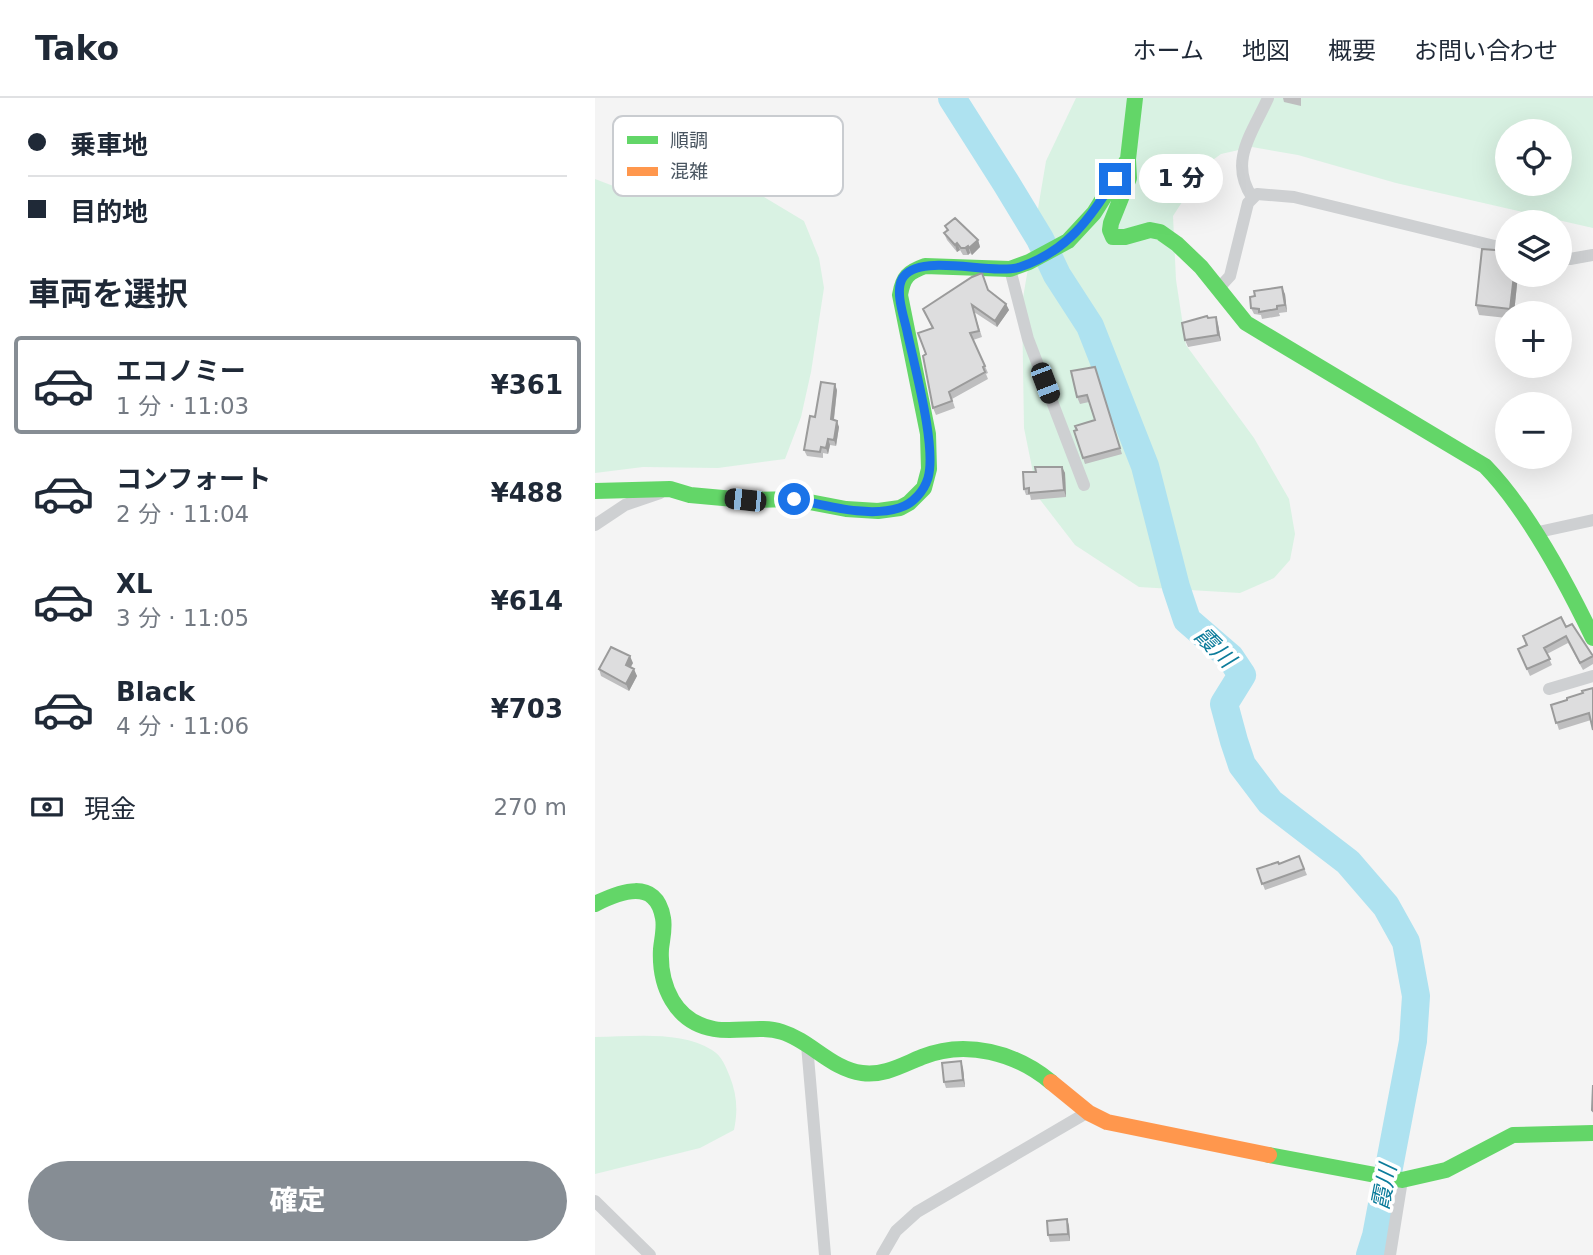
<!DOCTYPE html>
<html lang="ja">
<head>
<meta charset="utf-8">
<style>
  :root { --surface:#fff; --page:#f6f6f7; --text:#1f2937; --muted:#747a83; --line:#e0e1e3; --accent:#868d94 }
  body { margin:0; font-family:"DejaVu Sans","Noto Sans JP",sans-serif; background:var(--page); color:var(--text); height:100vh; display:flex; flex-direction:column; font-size:26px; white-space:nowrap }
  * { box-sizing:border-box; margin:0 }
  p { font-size:23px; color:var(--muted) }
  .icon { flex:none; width:38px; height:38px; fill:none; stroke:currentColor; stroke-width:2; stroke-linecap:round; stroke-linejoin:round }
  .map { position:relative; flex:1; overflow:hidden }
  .side { display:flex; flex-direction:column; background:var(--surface); width:595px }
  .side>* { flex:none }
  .banner { display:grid; align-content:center; height:154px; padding:0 28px; background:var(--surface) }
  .fabs { position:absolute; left:900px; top:21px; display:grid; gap:14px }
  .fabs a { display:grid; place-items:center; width:77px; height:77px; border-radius:50%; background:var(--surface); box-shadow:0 7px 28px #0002; font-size:35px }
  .end { position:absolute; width:32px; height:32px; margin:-16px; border:9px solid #1a73e8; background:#fff; box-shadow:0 0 0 4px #fff }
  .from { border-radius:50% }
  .bubble { position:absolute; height:49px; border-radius:24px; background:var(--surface); box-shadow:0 7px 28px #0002; font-size:23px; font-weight:800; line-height:49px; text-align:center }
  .car { position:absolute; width:21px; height:42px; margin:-21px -10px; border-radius:9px; box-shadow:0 0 5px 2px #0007; background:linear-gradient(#222 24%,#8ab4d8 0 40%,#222 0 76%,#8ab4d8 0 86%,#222 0) }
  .banner b { display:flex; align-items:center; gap:24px; height:66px; font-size:26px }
  .banner b+b { border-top:2px solid var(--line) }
  .banner i { width:18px; height:18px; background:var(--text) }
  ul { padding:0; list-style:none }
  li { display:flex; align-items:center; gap:21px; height:98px; margin:0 14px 10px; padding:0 14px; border:4px solid transparent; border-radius:7px }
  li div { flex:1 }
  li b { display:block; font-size:26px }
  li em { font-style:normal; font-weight:800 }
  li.selected { border-color:var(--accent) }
  li>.icon { width:63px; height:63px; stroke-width:1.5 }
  h2 { padding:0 28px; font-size:32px; line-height:84px }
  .pay { display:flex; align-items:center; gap:18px; height:77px; padding:0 28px; font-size:26px }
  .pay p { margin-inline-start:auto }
  .action { display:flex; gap:14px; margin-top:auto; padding:14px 28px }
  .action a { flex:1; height:80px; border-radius:42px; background:var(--accent); color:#fff; font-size:28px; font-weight:800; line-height:80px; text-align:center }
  header { display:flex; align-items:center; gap:42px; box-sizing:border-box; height:98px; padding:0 35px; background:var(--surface); border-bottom:2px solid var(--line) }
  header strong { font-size:33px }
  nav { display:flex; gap:38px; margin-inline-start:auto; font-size:24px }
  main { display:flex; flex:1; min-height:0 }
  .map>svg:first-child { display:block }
</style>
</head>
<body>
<header>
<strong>Tako</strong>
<nav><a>ホーム</a><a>地図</a><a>概要</a><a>お問い合わせ</a></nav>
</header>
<main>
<section class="side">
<div class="banner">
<b><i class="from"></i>乗車地</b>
<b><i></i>目的地</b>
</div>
<h2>車両を選択</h2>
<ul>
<li class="selected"><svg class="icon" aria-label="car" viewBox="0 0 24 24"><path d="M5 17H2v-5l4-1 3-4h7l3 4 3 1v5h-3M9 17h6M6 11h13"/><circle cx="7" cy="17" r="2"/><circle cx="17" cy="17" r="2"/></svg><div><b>エコノミー</b><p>1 分 · 11:03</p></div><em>¥361</em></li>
<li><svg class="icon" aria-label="car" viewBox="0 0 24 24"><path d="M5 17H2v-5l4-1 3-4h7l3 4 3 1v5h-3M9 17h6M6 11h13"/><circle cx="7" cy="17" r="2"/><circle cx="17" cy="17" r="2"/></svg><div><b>コンフォート</b><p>2 分 · 11:04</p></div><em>¥488</em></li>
<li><svg class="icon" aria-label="car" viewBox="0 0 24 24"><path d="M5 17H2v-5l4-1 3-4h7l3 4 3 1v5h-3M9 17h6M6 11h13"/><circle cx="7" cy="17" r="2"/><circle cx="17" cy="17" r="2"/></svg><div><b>XL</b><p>3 分 · 11:05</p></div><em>¥614</em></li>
<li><svg class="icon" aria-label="car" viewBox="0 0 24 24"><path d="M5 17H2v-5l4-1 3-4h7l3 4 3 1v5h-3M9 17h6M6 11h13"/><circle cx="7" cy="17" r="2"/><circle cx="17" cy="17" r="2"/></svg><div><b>Black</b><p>4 分 · 11:06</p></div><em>¥703</em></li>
</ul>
<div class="pay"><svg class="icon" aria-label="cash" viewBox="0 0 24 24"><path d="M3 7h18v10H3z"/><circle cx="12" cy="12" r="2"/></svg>現金<p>270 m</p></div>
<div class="action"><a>確定</a></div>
</section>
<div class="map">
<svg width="998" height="1157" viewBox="0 0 998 1157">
  <rect width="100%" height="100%" fill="#f4f4f4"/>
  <path fill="#d9f2e3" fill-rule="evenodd" d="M481,0H998V130L801,85L703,57L657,49L626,56L611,67L578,118L581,182L591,247L659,340L694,401L700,436L695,462L679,480L645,495L544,489L480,447L443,399L429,330L427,206L451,63ZM912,33H964V86H912Z
    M0,81L21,89L169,99L209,123L224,160L229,190L216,274L206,319L190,361L123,370L48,369L0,375Z
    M0,939C36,939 85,932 117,952C127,958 131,969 135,979C142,997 143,1013 139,1032L105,1050L0,1076Z"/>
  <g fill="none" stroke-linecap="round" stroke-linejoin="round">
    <path stroke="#aee2f0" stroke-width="28" d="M357,0L411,85L445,141L462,177L495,228L550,368L581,489L592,522L635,559L647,577L629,606L639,643L647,667L675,704L753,764L791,808L811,844L821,898L818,943L781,1138L775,1157"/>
    <path stroke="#ced0d2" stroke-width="12" d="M657,99C633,63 658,34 673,0
      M964,160L975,161L998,157
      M415,171L433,241L489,387
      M623,191L635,178L653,105L662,96L699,99L912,151
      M0,427L30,407L65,395
      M939,435L998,422
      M954,591L998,578
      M212,947L230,1157
      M0,1103L55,1157
      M287,1157L301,1133L322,1114L493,1014
      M795,1157L807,1082"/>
    <path stroke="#63d668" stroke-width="16" d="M533,62L534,80L516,125L515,132L518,139H530L555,132L565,134L582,146L606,169L651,225L890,368C932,411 972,486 998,540
      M0,393L75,391L95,397L150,402L199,401L251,411L283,413L305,410L314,405L329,390L334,371L333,336L305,197C308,179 313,174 330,168L415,171L434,164L473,143L499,115L533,61L540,0
      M0,806C24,794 61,779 68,820C70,830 67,841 66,851C64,888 80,924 119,931C141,935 165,927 187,934C216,943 236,971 267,975C289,978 307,967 327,959C371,941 421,955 456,984
      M674,1057L807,1082L851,1072L918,1037L998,1035"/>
    <path stroke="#ff974d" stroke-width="16" d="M456,984L494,1015L512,1024L674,1057"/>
  </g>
  <path fill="#bebebf" d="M688,0H706V8L689,4Z
    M350,128L383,142L385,149L377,157L375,155L373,157H368L365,152L362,154L352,142L349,135L352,133Z
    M912,177H923L919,215H912V220L884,217L881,207Z
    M393,193L411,206L414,212L402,229L379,214L387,239L378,242L390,268L393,275L391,276L393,281L357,301L360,310L341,317L338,310L331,256L337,230L328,211Z
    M690,196L692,214L684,215L685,218L667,221L666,217L659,216L656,210Z
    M613,220L623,226L626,243L593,249L590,242Z
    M500,269L527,356L490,366L479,333L500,322L494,304L485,306L482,299Z
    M242,292L239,322L244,329L241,348L235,347L233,356L228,355V360L212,358L209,352L220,319Z
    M467,369L470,375L471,399L436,402L435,397H431L429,391L441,374Z
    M971,529L998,558V566L988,572L973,545L952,556L957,567L935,578L923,551L931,547L928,538Z
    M38,565L36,569L42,578L34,593L6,578L4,571Z
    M988,595L996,622L964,632L956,607L972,602Z
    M704,758L712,777L670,792L662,771L684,766Z
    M368,970L370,989L351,990L349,984Z
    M472,1121L474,1128L475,1143L455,1144L453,1137Z"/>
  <path fill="#9b9b9b" d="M383,142L385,149L377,157L374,150Z
    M362,145L365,152L362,154L360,147Z
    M373,148L375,155L373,157L370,150Z
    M919,177H923L919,215H917L915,211Z
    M687,189L690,196L692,214L690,207Z
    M411,206L414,212L402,229L400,223Z
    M621,219L623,226L626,243L623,237Z
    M240,286L242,292L238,328L236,321Z
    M242,323L244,329L241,348L239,342Z
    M233,341L235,347L233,356L231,350Z
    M467,369L470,375L471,399L469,392Z
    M35,558L38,565L33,573L31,567Z
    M39,571L42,578L34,593L31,586Z
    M366,963L368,970L370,989L368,982Z
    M472,1121L474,1128L475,1143L473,1136Z"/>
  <path fill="#ddddde" stroke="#9b9b9b" stroke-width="2" d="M360,120L383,142L374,150L373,148L370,150H366L362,145L360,147L349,135L353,132L350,128Z
    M887,151L912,153V177H919L915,211L881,207Z
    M387,175L393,192L411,206L400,223L377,207L384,233L375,235L390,268L388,269L390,274L354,294L357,303L338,310L328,258L331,256L323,235L338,230L328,211L377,179Z
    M687,189L690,207L682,208V211L664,214V211L656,210L655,199L660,198L659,193Z
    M612,218L613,220L621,219L623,237L590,242L587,225Z
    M500,269L525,350L488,360L479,333L482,332L480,328L500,322L492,297L482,299L476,273Z
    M226,284L240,286L236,321L242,323L239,342L233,341L231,350L226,349L225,354L209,352L215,318L220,319Z
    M440,369H467L469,392L434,395V390L429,391L428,374H441Z
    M966,519L971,529L977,526L998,558L985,565L971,538L949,550L955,561L932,571L923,551L932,547L928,538Z
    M16,549L35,558L31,567L39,571L31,586L4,571Z
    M998,590V632L994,615L961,625L956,607L972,602V600L988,595L987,593Z
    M704,758L709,771L667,786L662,771L683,764L684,766Z
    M366,963L368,982L349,984L347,965Z
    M998,987V1013L997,1012Z
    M472,1121L473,1136L453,1137L452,1123Z"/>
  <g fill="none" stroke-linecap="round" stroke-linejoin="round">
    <path stroke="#1a73e8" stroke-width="9" d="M199,401C231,407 272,420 304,410C318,406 329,393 333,380C342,349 319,267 312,233C309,219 300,194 307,181C322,153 397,178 425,169C473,153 494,121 520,81"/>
  </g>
  <g text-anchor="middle" stroke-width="7" stroke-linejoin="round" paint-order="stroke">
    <g font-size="23" font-style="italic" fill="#0c7c9b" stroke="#fff">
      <text transform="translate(620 549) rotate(45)" y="8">霞川</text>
      <text transform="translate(789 1089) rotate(-79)" y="8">霞川</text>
    </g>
  </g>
  <rect x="18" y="18" width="230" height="80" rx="10" fill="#fff" stroke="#c9ccd0" stroke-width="2"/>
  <rect x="32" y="38" width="31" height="8" fill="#63d668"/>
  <rect x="32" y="69" width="31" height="9" fill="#ff974d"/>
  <g font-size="19" fill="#4a5661">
    <text x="75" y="49">順調</text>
    <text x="75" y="80">混雑</text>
  </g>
</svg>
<div class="fabs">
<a><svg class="icon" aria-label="locate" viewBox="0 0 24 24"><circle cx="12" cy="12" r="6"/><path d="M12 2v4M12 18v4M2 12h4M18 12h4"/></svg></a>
<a><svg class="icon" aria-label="layers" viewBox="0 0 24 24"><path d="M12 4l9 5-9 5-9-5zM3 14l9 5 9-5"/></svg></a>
<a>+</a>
<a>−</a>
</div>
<i class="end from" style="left:199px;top:401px"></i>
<i class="end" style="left:520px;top:81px"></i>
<div class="bubble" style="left:544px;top:56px;width:84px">1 分</div>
<i class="car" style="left:450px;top:285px;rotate:159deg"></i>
<i class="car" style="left:150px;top:402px;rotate:276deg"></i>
</div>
</main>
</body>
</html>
